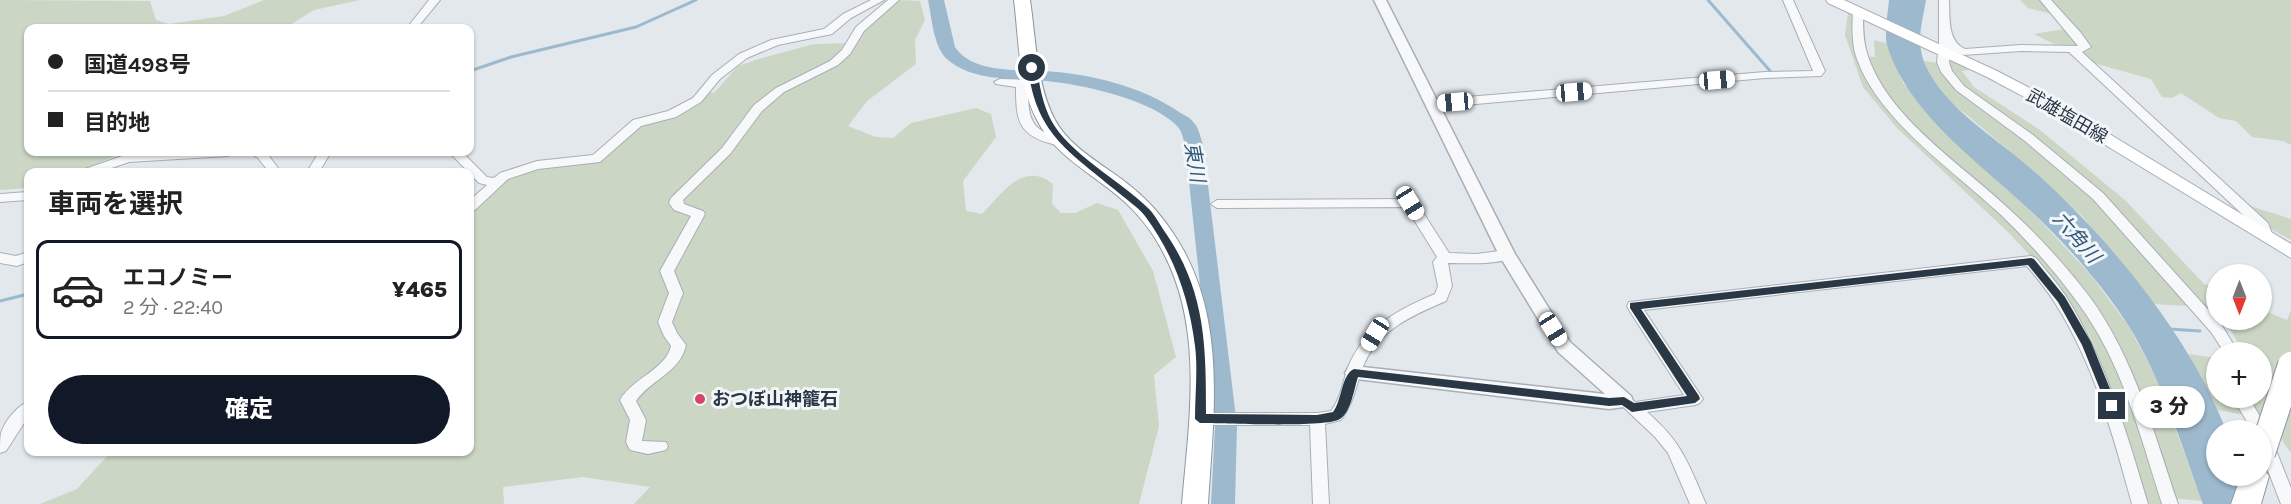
<!DOCTYPE html>
<html lang="ja">
<head>
<meta charset="utf-8">
<style>
  :root { --surface:#fff; --page:#f6f6f6; --text:#222; --muted:#767676; --line:#e0e0e0; --accent:#111827 }
  body { margin:0; font-family:Karla,"Noto Sans JP",sans-serif; background:var(--page); color:var(--text); height:100vh; display:flex; flex-direction:column; font-size:22px; white-space:nowrap }
  * { box-sizing:border-box; margin:0 }
  p { font-size:20px; color:var(--muted) }
  .icon { flex:none; width:33px; height:33px; fill:none; stroke:currentColor; stroke-width:2; stroke-linecap:round; stroke-linejoin:round }
  .map { position:relative; flex:1; overflow:hidden }
  .sheet { position:absolute; left:24px; top:168px; width:450px; height:288px; display:flex; flex-direction:column; background:var(--surface); border-radius:12px; box-shadow:0 2px 4px #0004 }
  .sheet>* { flex:none }
  .top-card { position:absolute; left:24px; top:24px; width:450px; height:132px; border-radius:12px; box-shadow:0 2px 4px #0004; display:grid; align-content:center; height:132px; padding:0 24px; background:var(--surface) }
  .needle { width:39px; rotate:180deg }
  .controls { position:absolute; left:2206px; top:264px; display:grid; gap:12px }
  .controls a { display:grid; place-items:center; width:66px; height:66px; border-radius:50%; background:var(--surface); box-shadow:0 2px 4px #0004; font-size:30px }
  .end { position:absolute; width:27px; height:27px; margin:-14px; border:8px solid #2a3745; background:#fff; box-shadow:0 0 0 3px #fff }
  .from { border-radius:50% }
  .bubble { position:absolute; height:42px; border-radius:21px; background:var(--surface); box-shadow:0 2px 4px #0004; font-size:20px; font-weight:800; line-height:42px; text-align:center }
  .car { position:absolute; width:18px; height:36px; margin:-18px -9px; border-radius:8px; box-shadow:0 0 4px 2px #0007; background:linear-gradient(#fff 24%,#345 0 40%,#fff 0 76%,#345 0 86%,#fff 0) }
  .top-card b { display:flex; align-items:center; gap:21px; height:57px; font-size:22px }
  .top-card b+b { border-top:2px solid var(--line) }
  .top-card i { width:15px; height:15px; background:var(--text) }
  ul { padding:0; list-style:none }
  li { display:flex; align-items:center; gap:18px; height:99px; margin:0 12px 9px; padding:0 12px; border:3px solid transparent; border-radius:12px }
  li div { flex:1 }
  li b { display:block; font-size:22px }
  li em { font-style:normal; font-weight:800 }
  li.active { border-color:var(--accent) }
  li>.icon { width:54px; height:54px; stroke-width:1.5 }
  h2 { padding:0 24px; font-size:27px; line-height:72px }
  .cta { display:flex; gap:12px; margin-top:auto; padding:12px 24px }
  .cta a { flex:1; height:69px; border-radius:36px; background:var(--accent); color:#fff; font-size:24px; font-weight:800; line-height:69px; text-align:center }
  .map>svg:first-child { display:block }
</style>
</head>
<body>
<div class="map">
<svg width="2291" height="504" viewBox="0 0 2291 504">
  <rect width="100%" height="100%" fill="#e3e8ec"/>
  <path fill="#cbd6c4" d="M0,0L150,1L156,20L169,24L224,16L264,0H360L314,10L285,28H28V152H118L115,156L77,172H28V188L0,190Z
    M898,0L920,1L925,20L915,40L916,64L867,101L848,126L876,137L893,138L911,123L976,108L991,114L996,137L963,181L966,211L982,214C1002,194 1023,160 1053,184L1052,204L1061,213H1075L1097,203L1118,210L1153,271L1176,357L1154,375L1159,426L1139,504H634L650,487L583,477L503,487L504,504H40L77,489L111,452H470V214L504,181L526,173L528,170L596,161L641,124L673,117L703,100L709,92L714,93L738,66L762,58L814,44L857,43L866,27Z
    M2020,0H2291V145L2283,141L2252,137L2236,121L2219,118L2181,93L2172,98L2162,97L2151,79L2090,62L2071,47L2054,44L2034,34L2070,28L2052,14L2028,8Z
    M1848,13L1854,16L1858,56L1875,57L1874,40L1886,43L1903,83L2033,213L2090,274L2127,324L2155,374L2202,501L2162,497L2164,504H2147L2118,406L2089,334L2052,279L2008,232L1897,128L1863,87L1845,35Z
    M1947,59L1969,70L1962,71L1974,87L2040,130L2126,201L2204,284L2217,287V318L2205,307L2153,304L2083,217L2035,172L1949,100L1929,74L1924,61L1946,64Z
    M2244,204L2291,219V240L2271,229Z
    M2262,310L2287,320L2291,310V453L2268,420L2218,410L2188,354L2217,358V398H2262V352H2244L2229,328L2219,320H2262Z"/>
  <path fill="#9db9cd" d="M1889,0H1926C1921,29 1914,47 1930,74C1954,115 2001,141 2036,173C2110,239 2190,337 2226,430H2217V476H2244L2255,504H2203C2181,444 2162,379 2128,325C2102,284 2066,244 2031,211C1980,163 1908,114 1887,45C1884,32 1888,13 1889,0Z"/>
  <g fill="none" stroke-linecap="round" stroke-linejoin="round">
    <path stroke="#9db9cd" stroke-width="3" d="M1708,0L1771,72
      M470,71L511,57L636,27L696,0
      M316,159L318,152
      M0,301L28,294
      M2169,329L2200,331"/>
    <path fill="#9db9cd" fill-rule="evenodd" d="M928,0H944L955,47C973,74 1017,69 1045,71C1091,74 1141,86 1179,112C1184,115 1191,118 1194,123C1199,128 1200,137 1203,144L1237,426L1235,504H1211L1215,426L1185,144C1183,139 1182,131 1178,127C1154,100 1081,84 1046,81C1015,78 974,82 948,60C933,47 932,18 928,0Z"/>
    <defs>
      <path id="minor" d="M429,0H440L417,28H407Z
        M871,0H884L851,18L832,34L778,45L747,58L720,79L701,102L676,117L641,126L600,162L538,169L508,179L475,210L470,211V200L487,185L479,183L449,152H462L487,177L494,178L500,173L537,161L593,155L633,120L668,111L693,98L712,75L739,54L771,40L824,29L843,14Z
        M888,0H899L864,31L850,54L838,65L784,92L762,111L730,154L683,200L684,204L703,211L705,214L674,271L683,293L672,322L677,333L686,345C680,373 651,379 636,401L646,420L642,441L666,442L668,446L666,450L648,454L630,450L626,442L630,420L620,400C633,378 666,369 671,346L664,336L658,322L669,293L660,271L691,216L674,210L669,203L671,198L722,148L754,105L776,88L830,61L842,50L856,27Z
        M1783,0H1793L1825,71L1821,76L1765,78L1432,108L1426,104L1432,100L1765,72L1813,71Z
        M1939,0H1949C1950,17 1947,41 1965,49L2021,45L2078,46L2040,0H2051L2081,33L2091,47L2082,52L2268,223L2273,236L2266,240L2261,239L2257,228L2069,52L2021,51L1963,55L1950,50L1949,62L1952,71L1964,86L2033,135L2103,193L2221,324L2238,352H2224L2211,332L2093,199L2025,141L1956,90L1941,72L1937,62L1939,46Z
        M1858,9L1863,12C1863,26 1863,40 1867,53C1886,117 1963,165 2009,209C2038,235 2065,265 2089,296C2134,357 2154,433 2178,504H2162C2140,435 2122,362 2078,303C2055,271 2028,241 2000,214C1953,170 1874,117 1855,53C1852,40 1852,26 1853,12Z
        M1000,79L1038,80L1040,82L1038,84L1028,87C1028,124 1032,131 1068,140L1070,143L1068,146C1062,147 1056,145 1049,143C1017,134 1016,117 1016,87L996,84L994,82Z
        M172,152H234L228,156L129,162L100,172H83L85,169L128,154Z
        M248,152H266L281,172H269L258,158Z
        M319,152H331L319,172H307Z
        M28,192V200L0,202V194Z
        M1410,199L1415,200L1449,253L1476,254L1507,250L1514,255C1504,266 1463,263 1448,263L1452,286L1446,301C1411,316 1376,331 1362,369C1356,387 1353,404 1341,420L1325,424L1329,504H1313L1310,425H1200L1195,423L1192,419L1195,415L1200,413H1317L1331,411C1341,398 1343,382 1348,367C1365,327 1397,310 1435,294L1438,286L1433,262L1437,257L1406,207L1217,208L1211,204L1217,200Z
        M28,252V262L17,266L0,263V253L16,256Z
        M2031,256L2036,258C2046,271 2058,284 2067,298C2106,362 2127,433 2148,504H2132C2113,435 2094,364 2055,303C2047,290 2037,278 2027,266L1644,310L1703,399L1700,403L1695,405L1647,412C1682,442 1688,463 1706,504H1690L1668,453L1655,437L1620,404L1623,400L1628,398L1635,402L1684,395L1629,310L1627,306L1629,302Z
        M2233,398H2249L2268,430L2265,434L2262,435V430H2252Z
        M28,402V417L6,451L0,453C0,447 0,438 1,433C5,421 17,406 28,402Z
        M2266,439L2272,441L2274,445L2291,488V504H2281L2262,455V440Z"/>
      <path id="tertiary" d="M1374,0H1386L1515,254L1570,342L1631,396L1633,401L1631,406L1609,409L1348,378L1345,373L1348,368L1354,366L1605,394L1558,352L1499,255Z"/>
      <path id="secondary" d="M1826,0H1844L1997,71L2055,101L2291,244V258L2043,107L1987,77L1828,3Z"/>
      <path id="trunk" d="M1014,0H1030C1036,39 1036,84 1055,120C1072,151 1109,167 1134,189C1155,206 1172,229 1185,253C1226,330 1213,421 1208,504H1182C1189,421 1204,331 1164,254C1153,232 1137,212 1119,197C1091,173 1054,155 1037,120C1018,84 1019,39 1014,0Z"/>
      <path id="motorway" d="M2262,467L2269,476L2261,504H2231L2241,476H2262Z"/>
    </defs>
    <use href="#minor" stroke="#a8afb7" stroke-width="2"/>
    <use href="#tertiary" stroke="#a8afb7" stroke-width="3"/>
    <use href="#secondary" stroke="#a8afb7" stroke-width="2"/>
    <use href="#trunk" stroke="#8a97a3" stroke-width="2"/>
    <use href="#motorway" stroke="#8a97a3" stroke-width="2"/>
    <use href="#minor" fill="#f7f8fa" fill-rule="evenodd"/>
    <use href="#tertiary" fill="#f7f8fa" fill-rule="evenodd"/>
    <use href="#secondary" fill="#fff" fill-rule="evenodd"/>
    <use href="#trunk" fill="#fff" fill-rule="evenodd"/>
    <use href="#motorway" fill="#fff" fill-rule="evenodd"/>
    <defs>
      <path id="motorway-bridge" d="M2262,453L2291,365"/>
    </defs>
    <use href="#motorway-bridge" stroke="#8a97a3" stroke-width="28" stroke-linecap="butt"/>
    <use href="#motorway-bridge" stroke="#fff" stroke-width="26"/>
  </g>
  <path fill="#2a3745" d="M1032,65L1037,68C1039,84 1043,105 1051,120C1069,154 1121,181 1149,209C1156,216 1161,227 1167,235C1206,293 1206,348 1206,414L1317,415L1333,412C1342,401 1341,375 1354,369L1609,398L1624,397L1634,403L1687,396L1630,308V303L2031,258L2034,259L2065,297L2091,342L2117,406L2115,409H2108L2082,345L2058,302L2028,265L1641,309L1699,396L1700,399L1695,403L1632,412L1622,405L1609,406L1358,377C1354,389 1351,412 1340,419C1326,428 1223,423 1200,423L1195,419C1195,395 1198,369 1195,346C1189,298 1174,255 1145,216C1137,206 1124,198 1114,189C1067,150 1036,133 1028,68Z"/>
  <circle fill="#d44569" stroke="#f3f6f9" stroke-width="2" cx="700" cy="399" r="6"/>
  <g text-anchor="middle" stroke-width="6" stroke-linejoin="round" paint-order="stroke">
    <g font-size="18" fill="#2a3745" stroke="#f3f6f9">
      <text transform="translate(2067 116) rotate(30)" y="6">武雄塩田線</text>
    </g>
    <g font-size="18" font-weight="bold" fill="#2a3745" stroke="#f3f6f9" text-anchor="start">
      <text x="712" y="405">おつぼ山神籠石</text>
    </g>
    <g font-size="20" font-style="italic" fill="#325a7b" stroke="#f3f6f9">
      <text transform="translate(1195 162) rotate(80)" y="7">東川</text>
      <text transform="translate(2077 237) rotate(49)" y="7">六角川</text>
    </g>
  </g>
</svg>
<div class="controls">
<a><svg class="needle" viewBox="-14 -14 28 28"><path d="M0-13l5 13h-10z" fill="#e53935"/><path d="M0 13l5-13h-10z" fill="#767676"/></svg></a>
<a>+</a>
<a>−</a>
</div>
<i class="end from" style="left:1032px;top:68px"></i>
<i class="end" style="left:2112px;top:406px"></i>
<div class="bubble" style="left:2133px;top:386px;width:72px">3 分</div>
<i class="car" style="left:1717px;top:80px;rotate:85deg"></i>
<i class="car" style="left:1574px;top:92px;rotate:85deg"></i>
<i class="car" style="left:1455px;top:102px;rotate:265deg"></i>
<i class="car" style="left:1410px;top:203px;rotate:148deg"></i>
<i class="car" style="left:1553px;top:329px;rotate:148deg"></i>
<i class="car" style="left:1375px;top:334px;rotate:212deg"></i>
<div class="top-card">
<b><i class="from"></i>国道498号</b>
<b><i></i>目的地</b>
</div>
<section class="sheet">
<h2>車両を選択</h2>
<ul>
<li class="active"><svg class="icon" aria-label="car" viewBox="0 0 24 24"><path d="M5 17H2v-5l4-1 3-4h7l3 4 3 1v5h-3M9 17h6M6 11h13"/><circle cx="7" cy="17" r="2"/><circle cx="17" cy="17" r="2"/></svg><div><b>エコノミー</b><p>2 分 · 22:40</p></div><em>¥465</em></li>
</ul>
<div class="cta"><a>確定</a></div>
</section>
</div>
</body>
</html>
